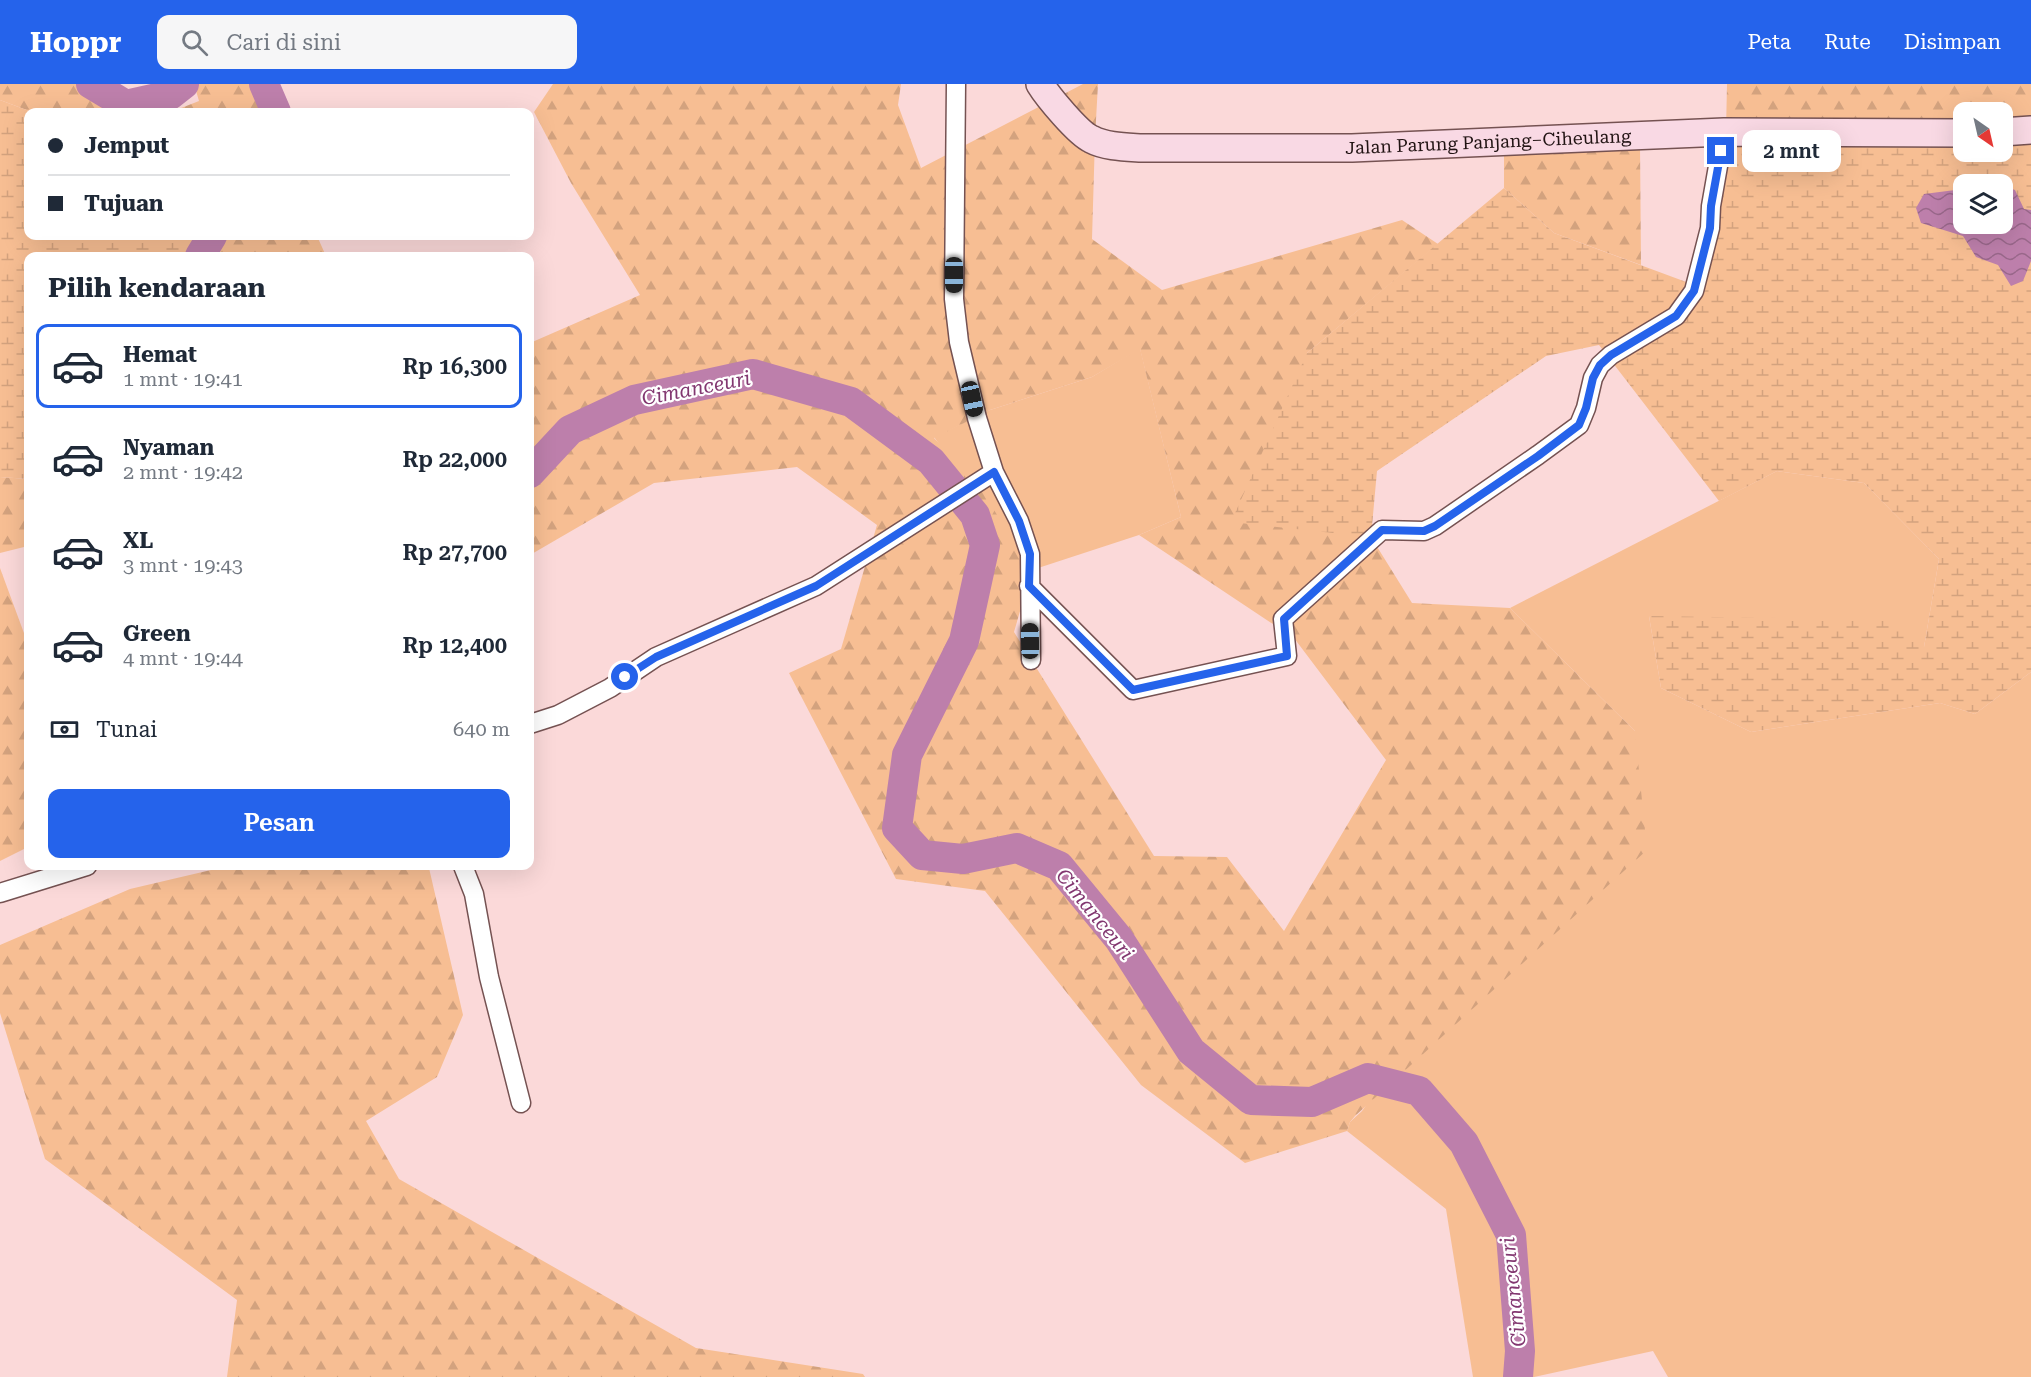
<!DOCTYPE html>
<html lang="id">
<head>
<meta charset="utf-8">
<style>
  :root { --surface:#fff; --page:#f6f6f7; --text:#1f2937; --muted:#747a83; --line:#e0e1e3; --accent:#2563eb }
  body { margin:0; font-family:"Roboto Serif",serif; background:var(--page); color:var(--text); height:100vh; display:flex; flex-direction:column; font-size:22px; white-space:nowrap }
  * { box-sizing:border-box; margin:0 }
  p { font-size:20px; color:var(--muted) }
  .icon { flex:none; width:33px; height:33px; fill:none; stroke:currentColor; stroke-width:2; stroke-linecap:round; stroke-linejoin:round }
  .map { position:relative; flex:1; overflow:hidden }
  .sheet { position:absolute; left:24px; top:168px; width:510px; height:618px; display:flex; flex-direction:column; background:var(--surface); border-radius:12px; box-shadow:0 6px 24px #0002 }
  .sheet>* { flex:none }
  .top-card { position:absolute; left:24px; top:24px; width:510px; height:132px; border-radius:12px; box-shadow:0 6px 24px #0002; display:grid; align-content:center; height:132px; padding:0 24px; background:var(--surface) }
  .needle { width:39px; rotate:146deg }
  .buttons { position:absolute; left:1953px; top:18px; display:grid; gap:12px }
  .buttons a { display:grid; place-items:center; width:60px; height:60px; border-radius:12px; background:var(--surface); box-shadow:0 6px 24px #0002; font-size:30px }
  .end { position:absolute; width:27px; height:27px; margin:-14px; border:8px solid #2563eb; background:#fff; box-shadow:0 0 0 3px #fff }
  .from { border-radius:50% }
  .bubble { position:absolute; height:42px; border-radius:12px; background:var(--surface); box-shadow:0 6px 24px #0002; font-size:20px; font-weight:600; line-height:42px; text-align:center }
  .car { position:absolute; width:18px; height:36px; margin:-18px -9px; border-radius:8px; box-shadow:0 0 4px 2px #0007; background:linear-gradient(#222 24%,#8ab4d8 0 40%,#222 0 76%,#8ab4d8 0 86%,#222 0) }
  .top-card b { display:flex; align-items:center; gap:21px; height:57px; font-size:22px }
  .top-card b+b { border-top:2px solid var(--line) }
  .top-card i { width:15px; height:15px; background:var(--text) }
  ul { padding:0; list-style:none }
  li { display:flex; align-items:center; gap:18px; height:84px; margin:0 12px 9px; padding:0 12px; border:3px solid transparent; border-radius:12px }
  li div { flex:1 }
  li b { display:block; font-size:22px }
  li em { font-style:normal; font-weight:600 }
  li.active { border-color:var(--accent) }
  li>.icon { width:54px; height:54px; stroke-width:1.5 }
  h2 { padding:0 24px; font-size:27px; line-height:72px }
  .pay { display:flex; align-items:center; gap:15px; height:66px; padding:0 24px; font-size:22px }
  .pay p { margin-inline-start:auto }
  .cta { display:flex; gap:12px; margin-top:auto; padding:12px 24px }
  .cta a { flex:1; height:69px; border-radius:12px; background:var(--accent); color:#fff; font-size:24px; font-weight:600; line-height:69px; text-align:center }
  header { display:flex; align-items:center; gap:36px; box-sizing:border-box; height:84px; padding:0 30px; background:var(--accent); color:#fff }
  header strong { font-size:28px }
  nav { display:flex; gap:33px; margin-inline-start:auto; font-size:21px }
  .search { width:420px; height:54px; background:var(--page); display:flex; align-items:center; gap:15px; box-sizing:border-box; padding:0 21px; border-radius:12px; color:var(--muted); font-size:22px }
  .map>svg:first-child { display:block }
</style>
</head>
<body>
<header>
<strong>Hoppr</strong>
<div class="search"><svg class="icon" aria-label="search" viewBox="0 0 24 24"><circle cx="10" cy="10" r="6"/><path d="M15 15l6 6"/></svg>Cari di sini</div>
<nav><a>Peta</a><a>Rute</a><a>Disimpan</a></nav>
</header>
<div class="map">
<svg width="2031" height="1293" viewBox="0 0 2031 1293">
  <defs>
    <pattern id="forest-firs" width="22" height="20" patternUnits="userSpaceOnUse" patternTransform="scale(1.5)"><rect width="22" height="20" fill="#f7be93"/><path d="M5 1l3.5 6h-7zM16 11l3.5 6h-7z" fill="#d3a27e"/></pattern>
    <pattern id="wetland-marsh" width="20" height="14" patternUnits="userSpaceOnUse" patternTransform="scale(1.5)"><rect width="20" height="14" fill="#f7be93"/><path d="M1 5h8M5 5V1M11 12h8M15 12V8" fill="none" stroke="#d3a27e"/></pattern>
    <pattern id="water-waves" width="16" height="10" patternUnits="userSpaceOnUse" patternTransform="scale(1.5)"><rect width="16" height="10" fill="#bd7fab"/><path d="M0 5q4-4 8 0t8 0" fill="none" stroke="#99678a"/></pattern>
  </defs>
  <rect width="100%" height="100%" fill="#fbd9d9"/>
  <path fill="#f7be93" d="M1140,264L1181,433L1139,451L1032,486L934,353L990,326L1092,293Z
    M1777,387L1864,399L1939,475L1924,563L1649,532L1661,604L1751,648L1940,619L1975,630L2031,588V1293H1668L1653,1267L1534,1293H1473L1446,1125L1347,1047L1350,1038L1362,1027L1635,647L1510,524Z"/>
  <path fill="url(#forest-firs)" fill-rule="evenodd" d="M0,0H86L129,28H32L0,16Z
    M194,0H254L266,28H171L199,17Z
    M553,0H901L898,21L921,84L1083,0H1098L1095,54L1092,155L1162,206L1402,136L1438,160L1307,269L1371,453L1412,519L1510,524L1635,647L1647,766L1355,1032L1350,1038L1347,1047L1245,1079L1141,1001L985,807L896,795L789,589L841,565L877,441L797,383L654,399L530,471V259L640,211L571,99L534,28ZM1140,265L1181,433L1139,451L1294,554L1386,676L1284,847L1227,773L1154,772L1014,548L1032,486L975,396L934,354L990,326L1092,293Z
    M1727,0H2031V46H2003L2002,28H1964L1963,47H1726Z
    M1504,57L1640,61L1641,181L1554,149L1504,104Z
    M193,152H317L326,172H184Z
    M0,393L28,395V462L0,469Z
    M0,484L28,560V763L0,777Z
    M228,782H419L429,784L463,931L437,993L366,1037L399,1095L696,1264L863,1290L865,1293H227L237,1216L45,1075L0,929V861L130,805Z"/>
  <path fill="url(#wetland-marsh)" fill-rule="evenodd" d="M0,16L32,28H28V152L194,153L184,172H28V395L0,393Z
    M2003,46H2031V588L1975,630L1940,619L1751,648L1661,604L1649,532L1896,536L1924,563L1939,475L1864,399L1777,387L1719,417L1599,261L1546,272L1377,387L1371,453L1231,438L1307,269L1504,104L1554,149L1697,202L1726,47H1963L1964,68H2002ZM1964,100H2002V140H1964Z"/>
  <path fill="url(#water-waves)" d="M2003,102L2015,106L2024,125L2031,126V177L2023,197L2011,202L1998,181L1976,173L1963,152L1921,139L1916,124L1924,110L1963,105L1964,140H2002Z"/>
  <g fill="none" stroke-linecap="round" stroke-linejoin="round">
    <path stroke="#bd7fab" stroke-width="30" d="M91,0L126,21L170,11L184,0
      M264,0L276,28
      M200,172L212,152
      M530,389L570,346L634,316L753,290L851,318L931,377L975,431L985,461L964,557L907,671L897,744L922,771L963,775L1017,764L1059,782L1119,855L1191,967L1251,1016L1312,1018L1368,994L1419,1007L1464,1059L1511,1151L1520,1267L1518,1293"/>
    <defs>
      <path id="street" d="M994,388L1019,437L1030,470L1031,576
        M1029,502L1133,606L1287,572L1283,535L1382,446L1424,447L1435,442L1538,371L1579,341L1586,324L1593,294L1600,281L1611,271L1676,232L1694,207L1710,144L1711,122L1724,48
        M530,640L558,631L610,604L656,573L816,502L994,388L977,334L959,258L954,215L956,0
        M463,782L474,810L489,893L521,1019
        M0,809L87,782"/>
      <g id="secondary">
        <path id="s1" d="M1040,0C1048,13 1078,49 1091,55C1106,63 1125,63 1142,64H1352L1724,48L1964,49"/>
        <path d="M2002,48L2031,46"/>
      </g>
    </defs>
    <use href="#street" stroke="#755252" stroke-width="21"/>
    <use href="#secondary" stroke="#755252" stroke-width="30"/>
    <use href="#street" stroke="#fff" stroke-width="18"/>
    <use href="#secondary" stroke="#f9d9e4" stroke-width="27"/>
  </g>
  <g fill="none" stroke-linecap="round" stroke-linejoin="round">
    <path stroke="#2563eb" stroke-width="8" d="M625,593L656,573L816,502L994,388L1019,437L1030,470L1029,502L1133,606L1287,572L1284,535L1382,446L1424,447L1435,442L1538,372L1579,341L1586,324L1593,294L1600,281L1611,271L1676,232L1694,207L1710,144L1711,122L1721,67"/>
  </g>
  <g text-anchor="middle" stroke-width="4.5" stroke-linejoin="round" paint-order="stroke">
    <g font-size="18" fill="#211313" stroke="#fff">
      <text dy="6" stroke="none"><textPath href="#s1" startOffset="474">Jalan Parung Panjang–Ciheulang</textPath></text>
    </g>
    <g font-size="20" font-style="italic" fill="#823770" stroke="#fff">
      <text transform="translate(696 304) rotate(-11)" y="7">Cimanceuri</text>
      <text transform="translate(1095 830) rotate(51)" y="7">Cimanceuri</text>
      <text transform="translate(1513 1208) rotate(-96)" y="7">Cimanceuri</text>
    </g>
  </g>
</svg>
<div class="buttons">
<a><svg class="needle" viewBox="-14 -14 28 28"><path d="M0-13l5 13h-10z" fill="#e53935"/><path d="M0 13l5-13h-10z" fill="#747a83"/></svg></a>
<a><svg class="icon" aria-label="layers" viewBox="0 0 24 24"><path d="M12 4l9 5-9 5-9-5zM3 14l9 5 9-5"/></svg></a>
</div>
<i class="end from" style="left:625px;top:593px"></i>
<i class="end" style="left:1721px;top:67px"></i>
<div class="bubble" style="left:1742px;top:46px;width:99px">2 mnt</div>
<i class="car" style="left:954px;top:191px;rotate:180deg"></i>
<i class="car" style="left:972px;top:315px;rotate:168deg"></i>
<i class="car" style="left:1030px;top:557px;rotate:359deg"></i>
<div class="top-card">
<b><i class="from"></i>Jemput</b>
<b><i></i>Tujuan</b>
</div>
<section class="sheet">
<h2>Pilih kendaraan</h2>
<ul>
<li class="active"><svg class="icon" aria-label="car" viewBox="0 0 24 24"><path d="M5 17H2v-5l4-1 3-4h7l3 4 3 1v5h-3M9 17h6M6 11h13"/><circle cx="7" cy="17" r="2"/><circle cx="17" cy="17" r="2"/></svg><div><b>Hemat</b><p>1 mnt · 19:41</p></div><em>Rp 16,300</em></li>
<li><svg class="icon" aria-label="car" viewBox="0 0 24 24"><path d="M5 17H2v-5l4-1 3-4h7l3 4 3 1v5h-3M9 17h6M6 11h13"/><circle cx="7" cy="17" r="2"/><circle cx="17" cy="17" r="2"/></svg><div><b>Nyaman</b><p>2 mnt · 19:42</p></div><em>Rp 22,000</em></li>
<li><svg class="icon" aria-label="car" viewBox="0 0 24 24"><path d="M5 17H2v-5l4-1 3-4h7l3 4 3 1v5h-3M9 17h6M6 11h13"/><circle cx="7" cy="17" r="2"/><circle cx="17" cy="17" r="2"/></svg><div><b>XL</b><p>3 mnt · 19:43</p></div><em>Rp 27,700</em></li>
<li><svg class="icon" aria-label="car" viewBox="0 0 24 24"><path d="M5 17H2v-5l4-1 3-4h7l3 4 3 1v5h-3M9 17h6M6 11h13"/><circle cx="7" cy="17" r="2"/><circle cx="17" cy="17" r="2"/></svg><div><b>Green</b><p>4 mnt · 19:44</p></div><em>Rp 12,400</em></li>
</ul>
<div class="pay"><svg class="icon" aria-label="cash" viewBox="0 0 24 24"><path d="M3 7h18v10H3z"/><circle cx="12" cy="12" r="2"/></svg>Tunai<p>640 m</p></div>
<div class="cta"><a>Pesan</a></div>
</section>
</div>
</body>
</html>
